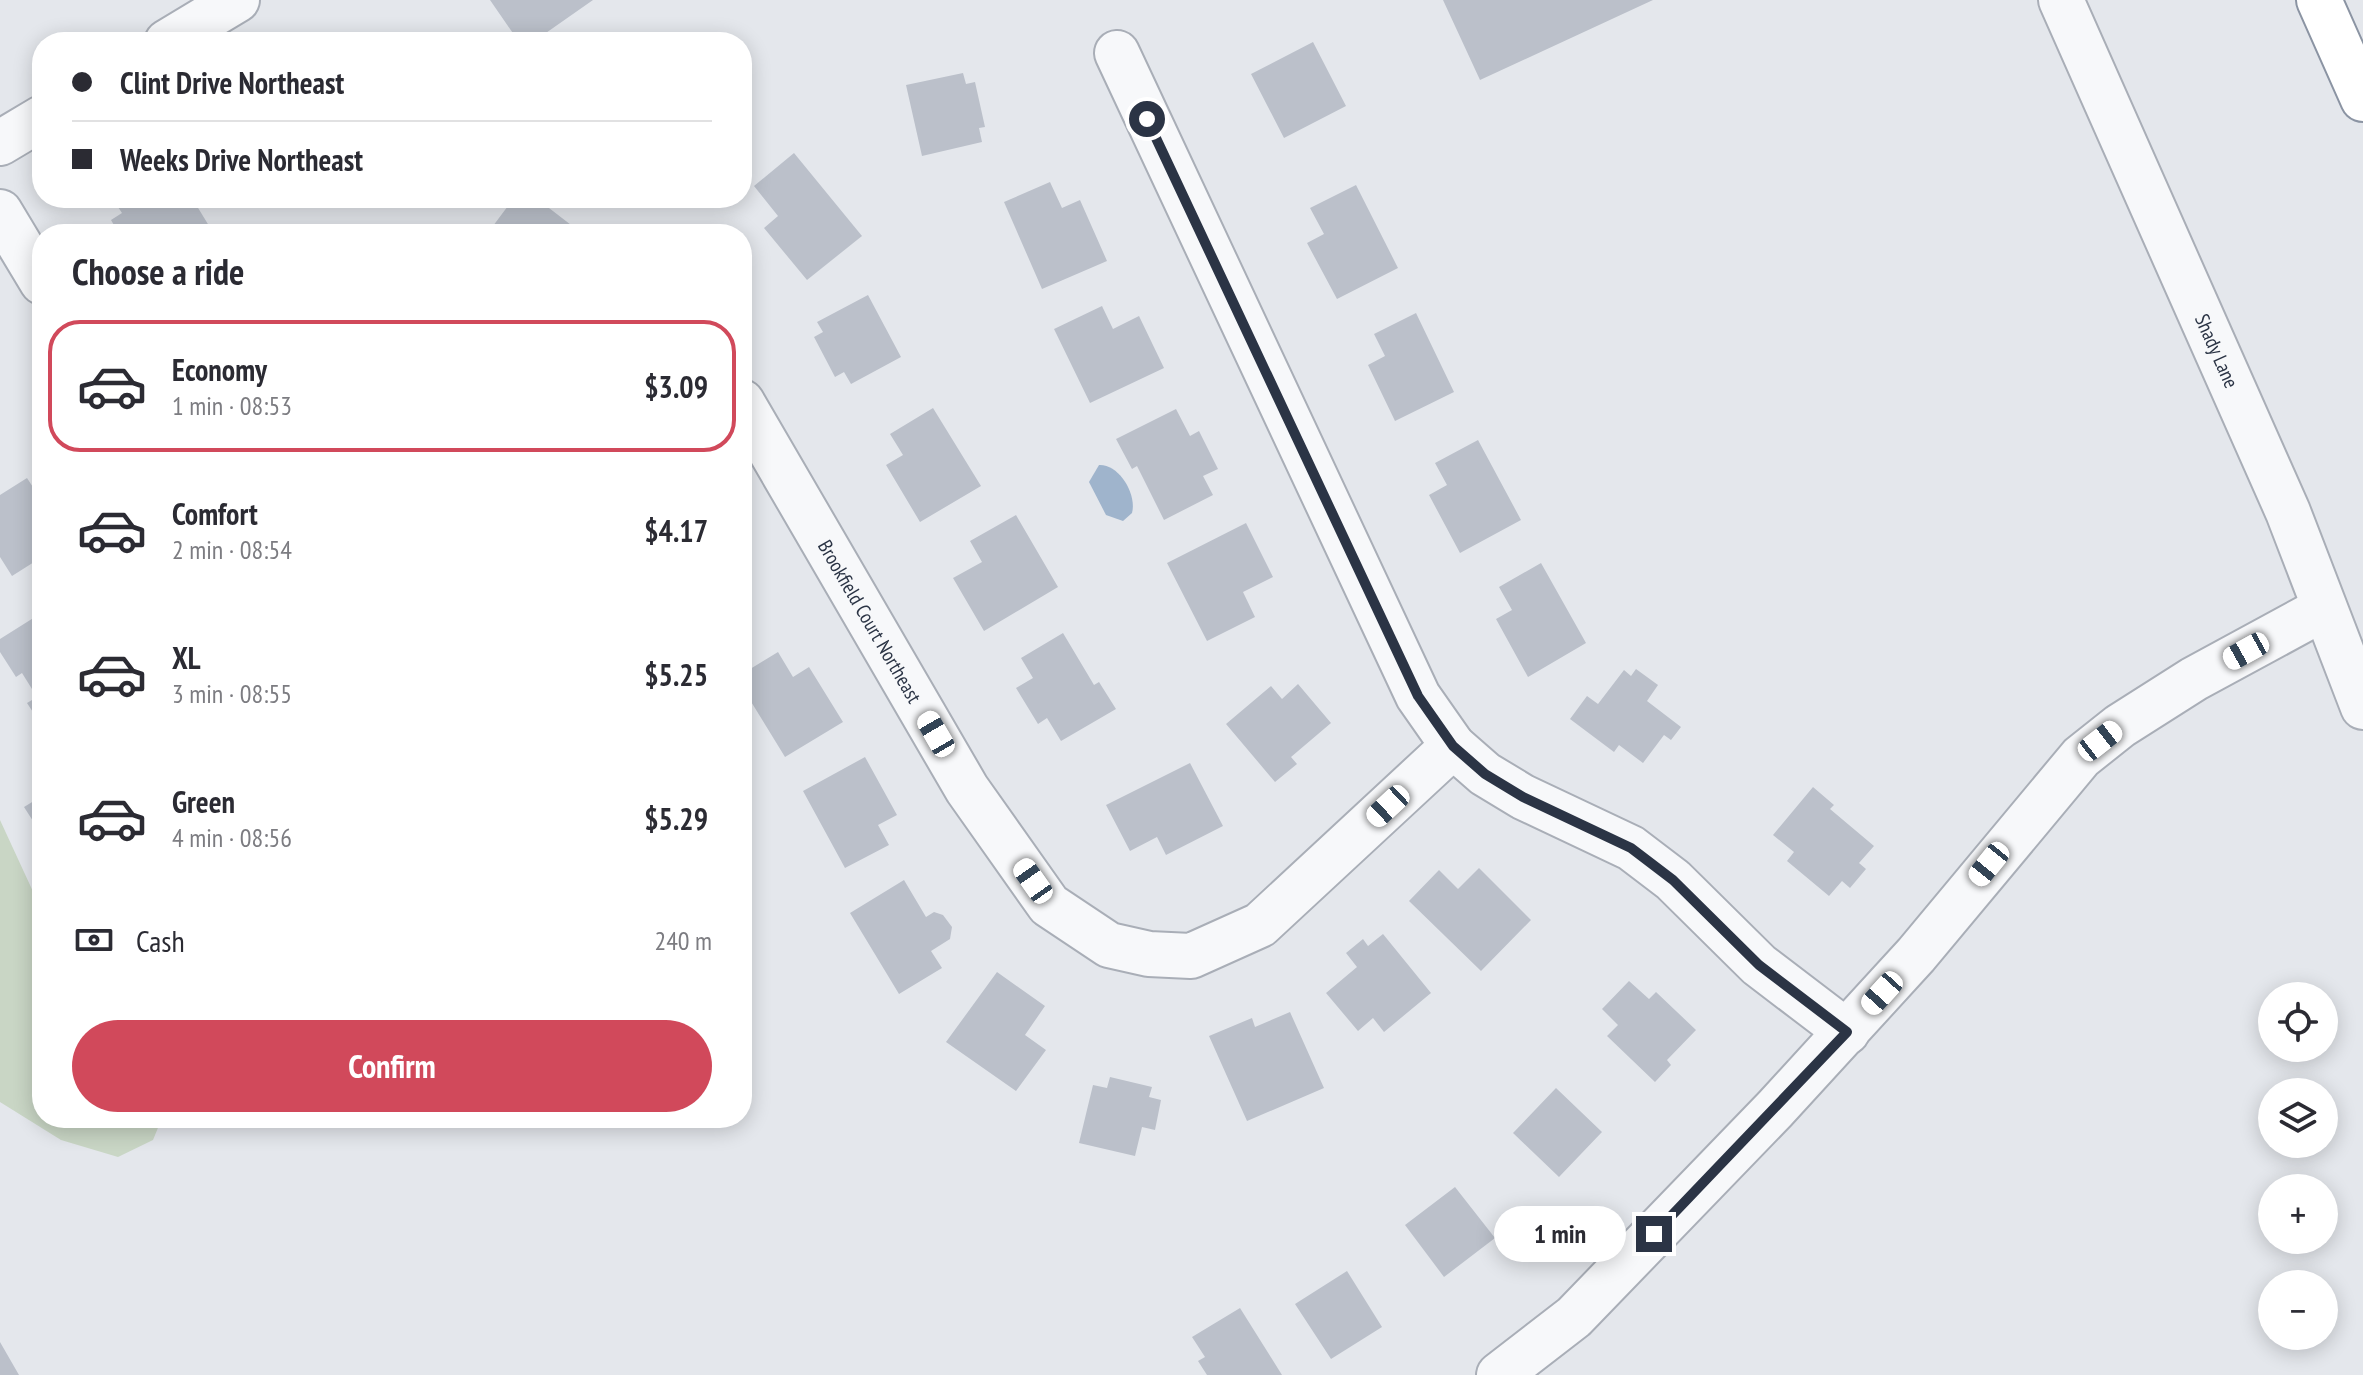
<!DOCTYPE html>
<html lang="en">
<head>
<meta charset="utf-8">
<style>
  :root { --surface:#fff; --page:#f7f7f7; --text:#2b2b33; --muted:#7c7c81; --line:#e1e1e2; --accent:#d1495b }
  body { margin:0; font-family:"PT Sans Narrow",sans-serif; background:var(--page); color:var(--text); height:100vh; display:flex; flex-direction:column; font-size:30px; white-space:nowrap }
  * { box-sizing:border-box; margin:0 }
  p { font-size:26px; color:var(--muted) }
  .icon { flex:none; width:44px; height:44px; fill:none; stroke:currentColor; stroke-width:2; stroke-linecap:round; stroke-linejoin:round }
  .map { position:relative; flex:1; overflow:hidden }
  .sheet { position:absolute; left:32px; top:224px; width:720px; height:904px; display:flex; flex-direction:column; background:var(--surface); border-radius:32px; box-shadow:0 4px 20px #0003 }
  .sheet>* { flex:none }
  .top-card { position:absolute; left:32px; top:32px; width:720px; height:176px; border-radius:32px; box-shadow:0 4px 20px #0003; display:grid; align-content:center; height:176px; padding:0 40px; background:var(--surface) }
  .buttons { position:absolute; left:2258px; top:982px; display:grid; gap:16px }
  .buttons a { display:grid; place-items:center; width:80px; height:80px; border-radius:50%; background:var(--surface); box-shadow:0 4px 20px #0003; font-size:40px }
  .end { position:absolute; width:36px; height:36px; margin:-18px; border:10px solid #2b3445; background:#fff; box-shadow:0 0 0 4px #fff }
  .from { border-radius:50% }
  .bubble { position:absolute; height:56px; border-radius:28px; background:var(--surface); box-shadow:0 4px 20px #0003; font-size:26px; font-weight:600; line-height:56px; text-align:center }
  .car { position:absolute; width:24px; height:48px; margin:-24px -12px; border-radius:10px; box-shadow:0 0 6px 2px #0007; background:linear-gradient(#fff 24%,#345 0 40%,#fff 0 76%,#345 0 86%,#fff 0) }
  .top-card b { display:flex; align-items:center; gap:28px; height:76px; font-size:30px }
  .top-card b+b { border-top:2px solid var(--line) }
  .top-card i { width:20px; height:20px; background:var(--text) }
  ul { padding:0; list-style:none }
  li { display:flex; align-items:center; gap:24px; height:132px; margin:0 16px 12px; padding:0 24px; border:4px solid transparent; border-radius:32px }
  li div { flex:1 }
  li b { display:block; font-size:30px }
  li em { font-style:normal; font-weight:600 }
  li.active { border-color:var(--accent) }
  li>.icon { width:72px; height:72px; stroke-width:1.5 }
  h2 { padding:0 40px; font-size:36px; line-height:96px }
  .pay { display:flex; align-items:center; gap:20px; height:88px; padding:0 40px; font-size:30px }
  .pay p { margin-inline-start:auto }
  .cta { display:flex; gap:16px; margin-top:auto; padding:16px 40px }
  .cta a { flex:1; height:92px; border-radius:48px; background:var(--accent); color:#fff; font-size:32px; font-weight:600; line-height:92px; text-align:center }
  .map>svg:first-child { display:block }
</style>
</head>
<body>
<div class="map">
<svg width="2363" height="1375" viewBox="0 0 2363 1375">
  <rect width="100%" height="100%" fill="#e4e7ec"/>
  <path fill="#c9d6c5" d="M0,820L42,911V1118H162L153,1140L118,1157L61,1140L0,1102Z"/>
  <path fill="#9fb4cc" d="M1099,465C1119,464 1137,494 1132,513L1123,521L1106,515L1089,482Z"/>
  <path fill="#bbc0ca" d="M490,0H593L533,42H519Z
    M1443,0H1653L1480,80Z
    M1313,42L1346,106L1284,138L1251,74Z
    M963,73L966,84L975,82L985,127L979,128L982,142L922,156L906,85Z
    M794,153L862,236L807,280L764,228L778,216L754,186Z
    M1050,182L1062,208L1080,200L1107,261L1042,289L1004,202Z
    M1356,185L1398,268L1337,299L1307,243L1324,234L1310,208Z
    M112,198H192L214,234H119L111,220L122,213Z
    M514,198H536L575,228L571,234H487Z
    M868,295L901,357L851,384L844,372L835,377L814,337L823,332L817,322Z
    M1102,306L1113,329L1139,316L1164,368L1090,403L1054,329Z
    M1416,313L1454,392L1395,421L1368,365L1385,356L1374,334Z
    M933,408L981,486L920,522L886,465L903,455L890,434Z
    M1176,409L1190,436L1199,431L1218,469L1203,476L1213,495L1164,520L1137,466L1132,469L1116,439Z
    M1478,440L1521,520L1460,553L1429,495L1447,485L1435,463Z
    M27,478L42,501V557L12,576L0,557V495Z
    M1016,515L1058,587L984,631L953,578L982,562L970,541Z
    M1246,523L1273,577L1243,592L1255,617L1207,641L1167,563Z
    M1541,563L1586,643L1528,677L1496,619L1512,610L1499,587Z
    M35,617L42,628V726L27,703L37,697L22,673L16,677L0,652V639Z
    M1063,633L1094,685L1099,682L1116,709L1061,741L1047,718L1038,724L1016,688L1033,678L1021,658Z
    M778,652L793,677L809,667L843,722L785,757L742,687V674Z
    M1636,669L1658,685L1647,701L1681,727L1671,740L1664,735L1643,763L1619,745L1614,752L1570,719L1587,696L1598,704L1624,670L1631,676Z
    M1298,684L1331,723L1291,757L1297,764L1275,782L1226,724L1271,686L1282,699Z
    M865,757L897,815L878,825L889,845L845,868L803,791Z
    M1190,763L1223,826L1166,855L1157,837L1130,851L1106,805Z
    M1813,787L1834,805L1830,809L1874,846L1859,863L1866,869L1850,888L1842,881L1829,896L1787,861L1794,852L1773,835Z
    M42,796V835L24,807Z
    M1479,868L1531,920L1481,971L1409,901L1439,870L1458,889Z
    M904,880L926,917L934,912L943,915L952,927L950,939L931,951L942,968L899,994L850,913Z
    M1383,934L1431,993L1384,1032L1373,1018L1358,1031L1326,993L1357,967L1346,953L1363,939L1368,946Z
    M997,972L1045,1006L1025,1035L1046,1050L1016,1091L946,1042Z
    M1629,981L1649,999L1656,992L1696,1030L1667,1060L1671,1065L1655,1082L1607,1036L1618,1025L1602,1009Z
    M1290,1012L1324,1088L1247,1121L1209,1036L1252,1018L1255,1027Z
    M1110,1077L1152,1087L1149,1097L1161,1100L1155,1130L1142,1127L1135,1156L1079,1143L1093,1085L1107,1088Z
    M1556,1088L1602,1132L1559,1177L1513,1133Z
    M1455,1187L1495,1238L1444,1277L1405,1225Z
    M1347,1271L1382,1327L1331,1359L1295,1304Z
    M1240,1308L1282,1375H1207L1198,1361L1205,1357L1192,1337Z
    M0,1342L19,1375H0Z"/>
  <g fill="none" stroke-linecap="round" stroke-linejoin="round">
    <defs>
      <g id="minor">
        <path id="s1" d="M2061,0L2288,512L2363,707"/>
        <path d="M167,42L237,0"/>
        <path d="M1117,53L1418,696L1453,746L1485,774L1523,797L1631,848L1673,880L1759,965L1847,1032"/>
        <path d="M0,143L42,118"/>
        <path d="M0,212L42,282"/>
        <path id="s2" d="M742,402L967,789L1049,905L1109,945L1149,954L1191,956L1260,925L1453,746"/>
        <path d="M1499,1375L1574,1317L1775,1109L1916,955L2081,757L2120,726L2194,679L2323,609"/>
      </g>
      <path id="highway" d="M2319,0L2363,99"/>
    </defs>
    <use href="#minor" stroke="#a9aeb7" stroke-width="48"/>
    <use href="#highway" stroke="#8b94a3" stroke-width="48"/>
    <use href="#minor" stroke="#f7f8fa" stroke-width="44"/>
    <use href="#highway" stroke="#fff" stroke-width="44"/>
  </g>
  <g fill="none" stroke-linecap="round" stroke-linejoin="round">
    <path stroke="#2b3445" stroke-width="10" d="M1147,119L1418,696L1453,746L1485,774L1523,797L1631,848L1673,880L1759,965L1847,1032L1654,1234"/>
  </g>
  <g text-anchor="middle" stroke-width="6" stroke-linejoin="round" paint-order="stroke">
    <g font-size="20" fill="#2b3445" stroke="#f4f6f9">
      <text dy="7" stroke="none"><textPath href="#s1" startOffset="384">Shady Lane</textPath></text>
      <text dy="7" stroke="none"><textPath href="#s2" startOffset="254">Brookfield Court Northeast</textPath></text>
    </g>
  </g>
</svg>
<div class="buttons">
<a><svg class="icon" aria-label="locate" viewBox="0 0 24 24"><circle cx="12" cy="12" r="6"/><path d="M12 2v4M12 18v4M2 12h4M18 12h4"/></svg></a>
<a><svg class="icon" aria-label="layers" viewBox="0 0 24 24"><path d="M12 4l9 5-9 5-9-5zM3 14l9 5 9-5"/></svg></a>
<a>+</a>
<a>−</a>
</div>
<i class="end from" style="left:1147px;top:119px"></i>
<i class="end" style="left:1654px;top:1234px"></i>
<div class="bubble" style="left:1494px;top:1206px;width:132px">1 min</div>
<i class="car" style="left:2246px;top:651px;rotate:241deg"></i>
<i class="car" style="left:936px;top:734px;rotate:330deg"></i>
<i class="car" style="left:2100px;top:741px;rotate:52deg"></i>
<i class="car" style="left:1388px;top:806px;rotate:227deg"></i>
<i class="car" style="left:1989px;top:864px;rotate:219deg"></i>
<i class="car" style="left:1033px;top:881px;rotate:325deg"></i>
<i class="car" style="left:1882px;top:993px;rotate:222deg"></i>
<div class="top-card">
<b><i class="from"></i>Clint Drive Northeast</b>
<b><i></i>Weeks Drive Northeast</b>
</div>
<section class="sheet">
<h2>Choose a ride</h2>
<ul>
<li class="active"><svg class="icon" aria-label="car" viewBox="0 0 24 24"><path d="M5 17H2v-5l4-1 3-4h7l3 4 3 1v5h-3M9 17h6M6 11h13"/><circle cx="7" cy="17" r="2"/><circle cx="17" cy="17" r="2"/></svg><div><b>Economy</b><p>1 min · 08:53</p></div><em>$3.09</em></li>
<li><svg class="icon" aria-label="car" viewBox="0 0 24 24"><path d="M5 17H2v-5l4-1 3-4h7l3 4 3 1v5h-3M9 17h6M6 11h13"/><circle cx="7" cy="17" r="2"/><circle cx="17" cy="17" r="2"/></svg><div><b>Comfort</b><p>2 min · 08:54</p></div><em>$4.17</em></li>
<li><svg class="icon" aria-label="car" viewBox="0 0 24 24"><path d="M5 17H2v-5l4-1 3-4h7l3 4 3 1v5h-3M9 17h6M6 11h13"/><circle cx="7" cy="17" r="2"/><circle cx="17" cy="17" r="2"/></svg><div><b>XL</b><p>3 min · 08:55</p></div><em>$5.25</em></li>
<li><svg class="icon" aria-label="car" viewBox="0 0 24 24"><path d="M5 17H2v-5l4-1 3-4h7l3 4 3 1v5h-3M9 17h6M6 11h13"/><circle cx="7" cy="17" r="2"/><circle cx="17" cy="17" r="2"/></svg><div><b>Green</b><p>4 min · 08:56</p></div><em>$5.29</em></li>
</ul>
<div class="pay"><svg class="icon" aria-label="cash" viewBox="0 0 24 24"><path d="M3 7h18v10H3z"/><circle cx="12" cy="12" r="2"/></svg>Cash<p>240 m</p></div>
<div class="cta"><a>Confirm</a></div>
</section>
</div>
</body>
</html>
